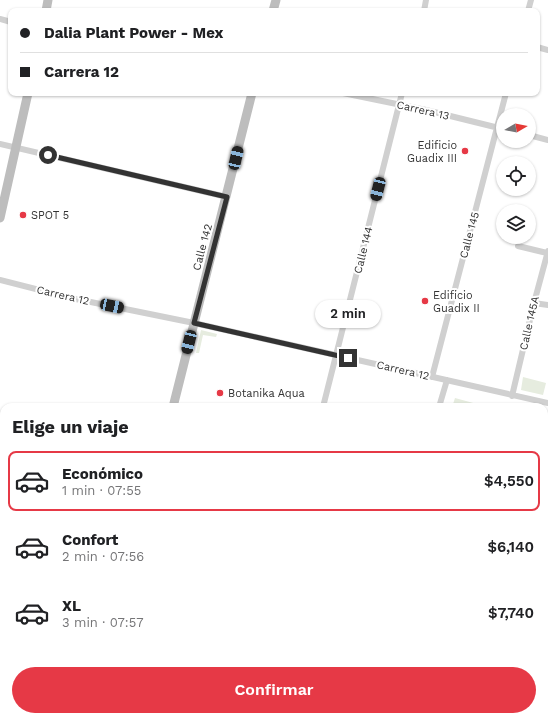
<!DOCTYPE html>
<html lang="es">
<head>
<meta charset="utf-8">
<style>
  :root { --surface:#fff; --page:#f6f6f6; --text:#202124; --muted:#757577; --line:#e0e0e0; --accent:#e63946 }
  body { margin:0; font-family:"Work Sans",sans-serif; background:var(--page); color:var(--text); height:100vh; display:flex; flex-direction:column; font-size:15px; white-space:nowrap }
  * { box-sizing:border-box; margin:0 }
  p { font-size:13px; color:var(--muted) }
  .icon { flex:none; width:22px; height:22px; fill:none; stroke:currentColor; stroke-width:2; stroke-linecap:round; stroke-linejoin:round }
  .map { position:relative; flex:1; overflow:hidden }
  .details { position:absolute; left:0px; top:403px; width:548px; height:318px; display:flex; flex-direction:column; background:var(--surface); border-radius:12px 12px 0 0; box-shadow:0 1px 3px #0004 }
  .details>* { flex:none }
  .banner { position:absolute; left:8px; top:8px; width:532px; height:88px; border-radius:8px; box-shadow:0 1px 3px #0004; display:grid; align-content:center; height:88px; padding:0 12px; background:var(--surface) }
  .needle { width:26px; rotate:80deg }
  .controls { position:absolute; left:496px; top:108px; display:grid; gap:8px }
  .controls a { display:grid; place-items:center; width:40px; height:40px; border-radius:50%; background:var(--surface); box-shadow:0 1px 3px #0004; font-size:20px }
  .end { position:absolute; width:18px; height:18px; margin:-9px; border:5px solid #333; background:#fff; box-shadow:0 0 0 2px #fff }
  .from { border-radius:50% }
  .bubble { position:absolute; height:28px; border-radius:14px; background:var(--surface); box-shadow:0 1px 3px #0004; font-size:13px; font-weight:600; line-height:28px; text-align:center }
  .car { position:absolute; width:12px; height:24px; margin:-12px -6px; border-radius:5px; box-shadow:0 0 3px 1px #0007; background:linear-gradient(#222 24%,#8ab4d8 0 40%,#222 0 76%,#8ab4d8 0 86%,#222 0) }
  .banner b { display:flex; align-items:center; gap:14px; height:38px; font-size:15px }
  .banner b+b { border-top:1px solid var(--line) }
  .banner i { width:10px; height:10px; background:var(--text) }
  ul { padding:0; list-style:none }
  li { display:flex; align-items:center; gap:12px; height:60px; margin:0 8px 6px; padding:0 4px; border:2px solid transparent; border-radius:8px }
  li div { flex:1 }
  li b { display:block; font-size:15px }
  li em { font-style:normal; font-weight:600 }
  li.selected { border-color:var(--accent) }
  li>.icon { width:36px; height:36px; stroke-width:1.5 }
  h2 { padding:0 12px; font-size:18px; line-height:48px }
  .cta { display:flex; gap:8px; margin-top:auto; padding:8px 12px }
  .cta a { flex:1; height:46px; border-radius:24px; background:var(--accent); color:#fff; font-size:16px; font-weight:600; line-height:46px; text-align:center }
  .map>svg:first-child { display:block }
</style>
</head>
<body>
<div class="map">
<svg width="548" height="721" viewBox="0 0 548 721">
  <rect width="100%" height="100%" fill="#fff"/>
  <path fill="#e6ecdf" d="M201,330L217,334L216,337L203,335L199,353H196Z
    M523,377L546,383L543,395L521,390Z
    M455,398L488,407H452Z
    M369,717H447L426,721H368Z"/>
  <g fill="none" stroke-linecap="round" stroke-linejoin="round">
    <path stroke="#d0d0d0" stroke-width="6" d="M424,11L426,0
      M528,11L531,0
      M0,19L11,22
      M537,47L548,50
      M343,93L426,110L503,129
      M529,135L548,140
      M0,144L227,197
      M518,246L547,253
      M0,280L71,298L194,323L548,403
      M534,303L548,305
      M432,377L506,93
      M512,396L534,303L548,251
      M323,407L402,93
      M439,407L447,380
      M544,532L548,517
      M0,537L4,538
      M544,620H548
      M544,680L548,662
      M6,721L7,717
      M170,721L171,717
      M243,721L244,717
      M361,721L362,717"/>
    <path stroke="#bdbdbd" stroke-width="9" d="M46,11L48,0
      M273,11L276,0
      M0,218L28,93
      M173,407L252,93
      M97,721L98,717"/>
    <path stroke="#ababab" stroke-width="10" d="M544,714H548
      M497,721L525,717"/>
  </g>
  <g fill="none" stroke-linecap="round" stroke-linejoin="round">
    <path stroke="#333" stroke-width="5" d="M48,155L227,197L194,323L348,358"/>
  </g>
  <g fill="#e63946" stroke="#fff" stroke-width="1.5">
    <circle cx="465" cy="151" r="4"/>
    <circle cx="23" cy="215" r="4"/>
    <circle cx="425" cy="301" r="4"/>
    <circle cx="220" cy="393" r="4"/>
  </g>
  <g text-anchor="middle" stroke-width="4" stroke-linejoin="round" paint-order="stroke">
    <g font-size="11" fill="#333" stroke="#fff">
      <text transform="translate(423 110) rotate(13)" y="4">Carrera 13</text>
      <text transform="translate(469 235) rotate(-75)" y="4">Calle 145</text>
      <text transform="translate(202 247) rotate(-75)" y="4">Calle 142</text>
      <text transform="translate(363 250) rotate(-76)" y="4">Calle 144</text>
      <text transform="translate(63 295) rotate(13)" y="4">Carrera 12</text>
      <text transform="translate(529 323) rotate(-77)" y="4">Calle 145A</text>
      <text transform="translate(403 370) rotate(13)" y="4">Carrera 12</text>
    </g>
    <g font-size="11" fill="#333" stroke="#fff" text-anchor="start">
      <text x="457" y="149" text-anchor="end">Edificio<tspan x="457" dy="13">Guadix III</tspan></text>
      <text x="31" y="219">SPOT 5</text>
      <text x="433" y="299">Edificio<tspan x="433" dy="13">Guadix II</tspan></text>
      <text x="228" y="397">Botanika Aqua</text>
    </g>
  </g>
</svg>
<div class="controls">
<a><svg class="needle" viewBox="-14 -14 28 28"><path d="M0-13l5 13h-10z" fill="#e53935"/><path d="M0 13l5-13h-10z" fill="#757577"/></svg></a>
<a><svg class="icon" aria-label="locate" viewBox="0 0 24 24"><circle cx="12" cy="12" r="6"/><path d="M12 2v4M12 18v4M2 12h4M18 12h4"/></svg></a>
<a><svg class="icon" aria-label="layers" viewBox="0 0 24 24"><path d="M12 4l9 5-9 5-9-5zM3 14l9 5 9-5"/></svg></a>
</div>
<i class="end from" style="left:48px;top:155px"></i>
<i class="end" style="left:348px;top:358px"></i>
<div class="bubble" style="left:315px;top:300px;width:66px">2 min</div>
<i class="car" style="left:236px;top:158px;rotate:13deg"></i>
<i class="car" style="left:378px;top:189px;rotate:194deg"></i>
<i class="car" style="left:112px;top:306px;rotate:102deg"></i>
<i class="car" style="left:189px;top:342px;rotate:194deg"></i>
<div class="banner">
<b><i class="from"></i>Dalia Plant Power - Mex</b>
<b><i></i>Carrera 12</b>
</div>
<section class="details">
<h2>Elige un viaje</h2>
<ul>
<li class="selected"><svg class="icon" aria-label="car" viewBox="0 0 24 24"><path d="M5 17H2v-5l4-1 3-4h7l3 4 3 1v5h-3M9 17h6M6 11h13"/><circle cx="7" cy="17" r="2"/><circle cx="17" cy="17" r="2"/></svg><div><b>Económico</b><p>1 min · 07:55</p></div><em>$4,550</em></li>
<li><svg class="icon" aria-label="car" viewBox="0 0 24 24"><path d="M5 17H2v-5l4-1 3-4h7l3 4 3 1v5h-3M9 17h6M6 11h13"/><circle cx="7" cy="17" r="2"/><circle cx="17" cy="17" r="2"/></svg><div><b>Confort</b><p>2 min · 07:56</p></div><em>$6,140</em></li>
<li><svg class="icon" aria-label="car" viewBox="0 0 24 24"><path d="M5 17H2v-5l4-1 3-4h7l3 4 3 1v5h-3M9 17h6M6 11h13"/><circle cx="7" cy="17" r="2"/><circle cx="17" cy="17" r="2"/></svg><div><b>XL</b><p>3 min · 07:57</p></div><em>$7,740</em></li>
</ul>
<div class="cta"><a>Confirmar</a></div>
</section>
</div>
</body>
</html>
